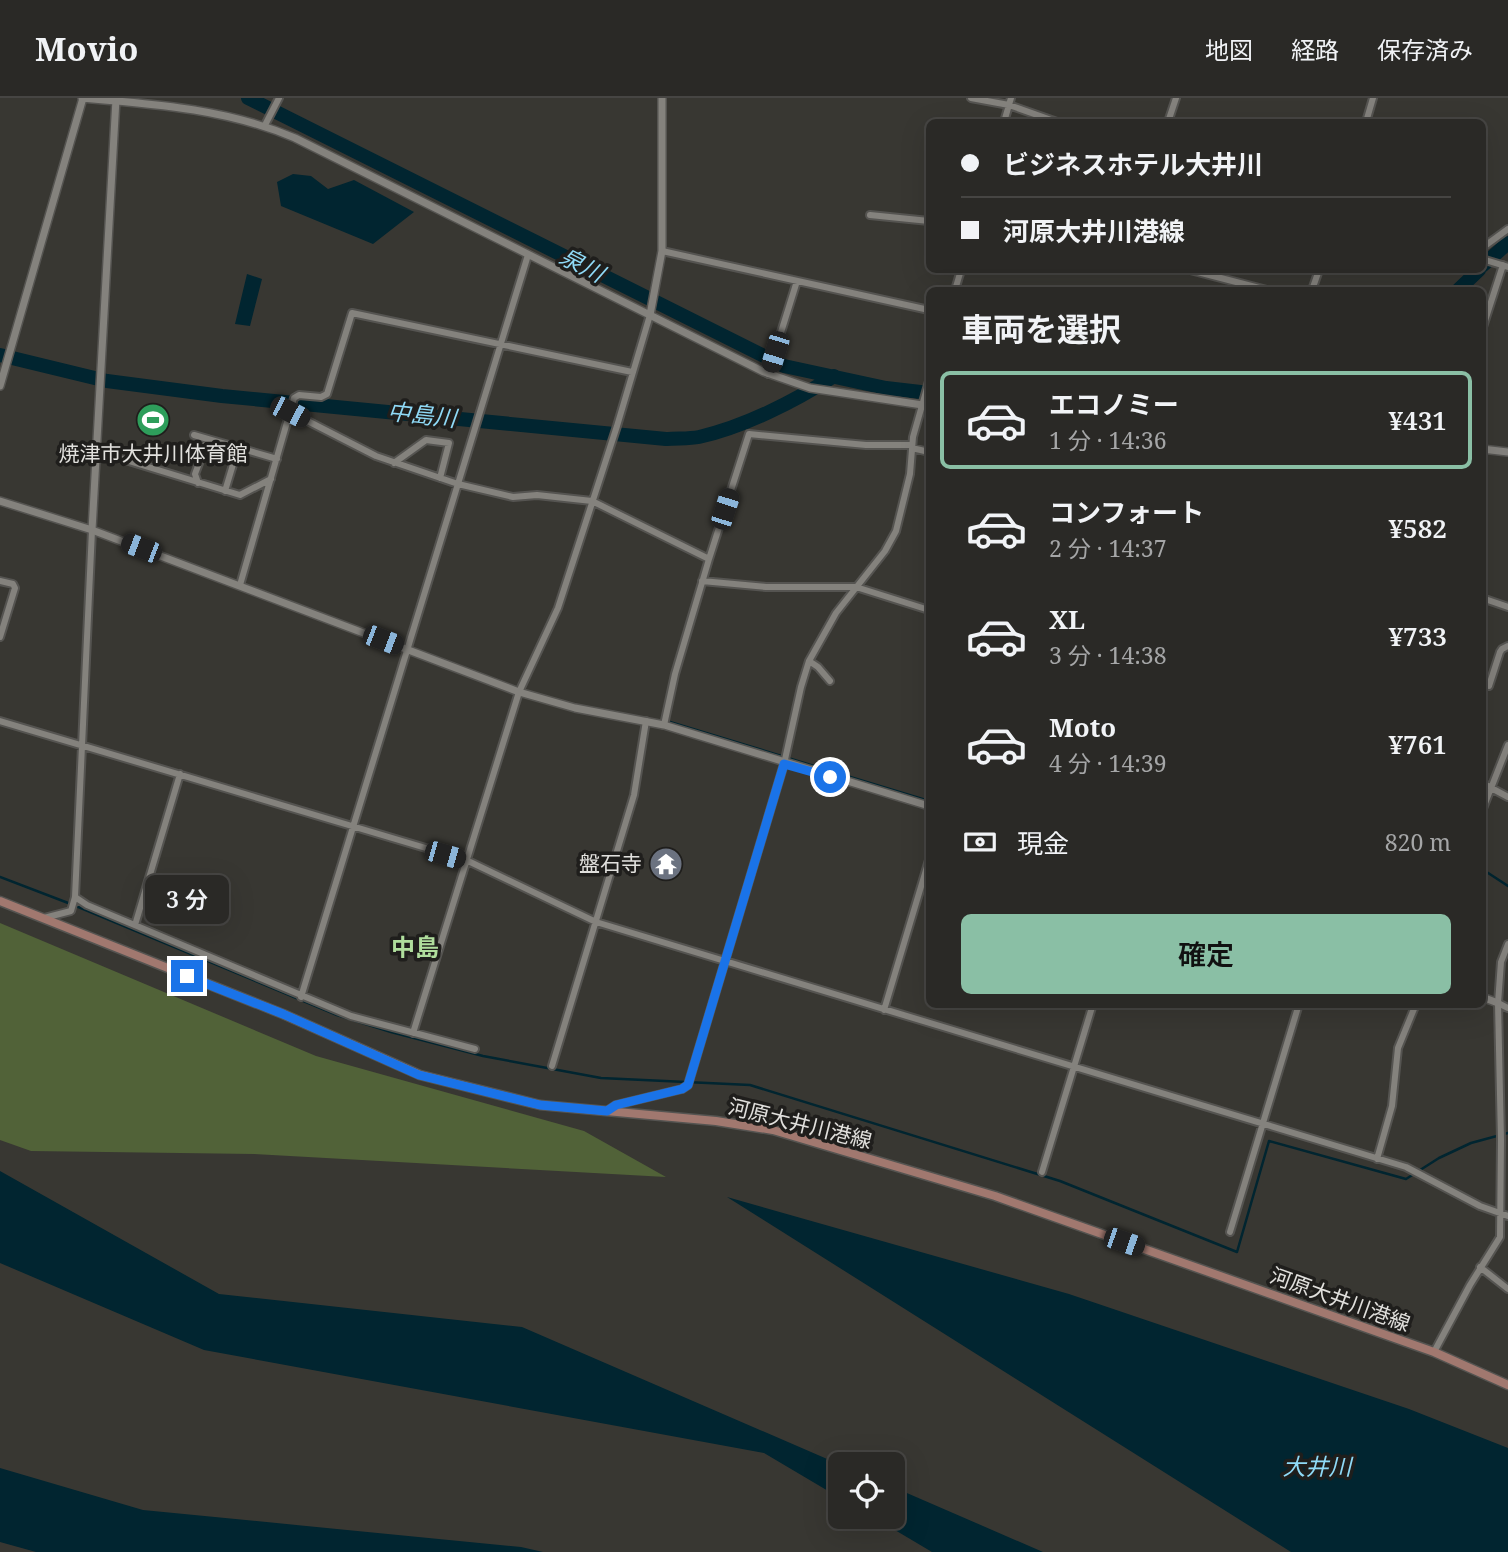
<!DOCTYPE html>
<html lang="ja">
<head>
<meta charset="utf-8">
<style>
  :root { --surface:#2a2926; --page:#32312e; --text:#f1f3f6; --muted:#a5a6a7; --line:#464543; --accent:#8abfa5 }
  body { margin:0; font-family:"Noto Serif","Noto Sans JP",serif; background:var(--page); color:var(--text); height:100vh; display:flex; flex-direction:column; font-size:26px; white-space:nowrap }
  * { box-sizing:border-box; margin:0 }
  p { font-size:23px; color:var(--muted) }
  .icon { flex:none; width:38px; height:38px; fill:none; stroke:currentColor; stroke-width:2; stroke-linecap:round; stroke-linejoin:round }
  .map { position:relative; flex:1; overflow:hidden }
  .side { position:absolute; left:926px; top:189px; width:560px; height:721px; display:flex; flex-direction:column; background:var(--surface); border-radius:10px; box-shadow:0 7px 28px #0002,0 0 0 2px var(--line) }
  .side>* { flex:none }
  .banner { position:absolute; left:926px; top:21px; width:560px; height:154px; border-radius:10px; box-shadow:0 7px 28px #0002,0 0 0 2px var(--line); display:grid; align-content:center; height:154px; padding:0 35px; background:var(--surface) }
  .controls { position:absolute; left:828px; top:1354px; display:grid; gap:14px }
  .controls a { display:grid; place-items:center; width:77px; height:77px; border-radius:10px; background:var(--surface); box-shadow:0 7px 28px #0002,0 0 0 2px var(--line); font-size:35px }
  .end { position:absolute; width:32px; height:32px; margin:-16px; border:9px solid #1a73e8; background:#fff; box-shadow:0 0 0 4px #fff }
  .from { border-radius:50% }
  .bubble { position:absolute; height:49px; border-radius:10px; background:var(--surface); box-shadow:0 7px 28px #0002,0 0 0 2px var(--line); font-size:23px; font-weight:600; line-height:49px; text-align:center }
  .car { position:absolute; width:21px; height:42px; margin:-21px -10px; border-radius:9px; box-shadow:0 0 5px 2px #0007; background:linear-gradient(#222 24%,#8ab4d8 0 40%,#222 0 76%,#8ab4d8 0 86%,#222 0) }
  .banner b { display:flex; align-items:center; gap:24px; height:66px; font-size:26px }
  .banner b+b { border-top:2px solid var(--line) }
  .banner i { width:18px; height:18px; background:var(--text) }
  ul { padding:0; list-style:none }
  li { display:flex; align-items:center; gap:21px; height:98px; margin:0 14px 10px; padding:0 21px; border:4px solid transparent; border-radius:10px }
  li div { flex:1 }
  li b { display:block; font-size:26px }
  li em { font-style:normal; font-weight:600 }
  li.active { border-color:var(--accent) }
  li>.icon { width:63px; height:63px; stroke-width:1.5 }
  h2 { padding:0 35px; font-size:32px; line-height:84px }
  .pay { display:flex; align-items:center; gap:18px; height:77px; padding:0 35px; font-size:26px }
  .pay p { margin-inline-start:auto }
  .primary-button { display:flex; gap:14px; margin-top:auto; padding:14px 35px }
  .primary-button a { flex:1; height:80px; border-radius:10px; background:var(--accent); color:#111; font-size:28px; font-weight:600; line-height:80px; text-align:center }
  header { display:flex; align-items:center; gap:42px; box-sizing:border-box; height:98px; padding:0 35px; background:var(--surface); border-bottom:2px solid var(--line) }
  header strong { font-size:33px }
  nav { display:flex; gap:38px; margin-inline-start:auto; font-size:24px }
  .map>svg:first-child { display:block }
</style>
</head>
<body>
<header>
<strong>Movio</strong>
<nav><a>地図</a><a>経路</a><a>保存済み</a></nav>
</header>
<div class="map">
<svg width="1508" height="1454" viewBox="0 0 1508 1454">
  <rect width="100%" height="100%" fill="#383732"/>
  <path fill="#516238" d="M0,825L316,958L584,1033L666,1079L254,1056L31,1053L0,1042Z"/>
  <path fill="#012530" d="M293,76L311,78L328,91L354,82L414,114L373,146L281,108L277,84Z
    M247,176L262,181L250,228L235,226Z
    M0,1073L219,1196L522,1229L841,1367L840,1400L764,1355L204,1252L0,1165Z
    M727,1099L1069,1196L1409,1311L1508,1350V1454H1291Z
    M0,1370L143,1412L521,1449L543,1454H36L0,1444Z
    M893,1389L1043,1454H932L873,1419H892Z"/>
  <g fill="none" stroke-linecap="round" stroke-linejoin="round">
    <path stroke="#012530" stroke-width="2.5" d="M670,624L929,703
      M1482,771L1508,788
      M0,779L76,808L337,917L391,934L483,958L601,980L750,987L1060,1083L1237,1154L1269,1043L1406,1081L1439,1060L1471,1045L1508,1035"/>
    <path stroke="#012530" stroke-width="14" d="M248,0L784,268L886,290L929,295
      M1482,168L1508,145
      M1458,192L1479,172
      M0,257L107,283L222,298L666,341C677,340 689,341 699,339C744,329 795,303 834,278"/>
    <defs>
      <path id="minor" d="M971,0L1009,7L1057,24
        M1004,24L1011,0
        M1168,24L1176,0
        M1366,24L1373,0
        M265,27L279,0
        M870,117L929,123
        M1482,150L1508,131
        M662,153L929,212
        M1482,161L1508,169
        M1190,172L1267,192
        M955,192L961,172
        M1312,192L1319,172
        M1482,232L1503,167
        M768,276L797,183
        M290,314L376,358L458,386L513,399L537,397L592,403L709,461L675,576L664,627
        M194,337L277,361
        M912,350L929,354
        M96,353L240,397L271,381
        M394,365L426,342L449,345L440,380
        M198,385L195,376L208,341
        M225,393L238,350
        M709,461L749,336L866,347H912
        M0,483L13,486L15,490L0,539
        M702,483L766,489H856L929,512
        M240,487L294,300L299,297L321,299L327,296L352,215L632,274
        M1482,500L1508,509
        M809,563L818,569L830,583
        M1489,588L1500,554L1502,551L1508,548
        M0,623L466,762L596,824L1406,1069L1480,1108L1508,1118
        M1482,685L1508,699
        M1482,713L1508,647
        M75,799L87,807L351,918L475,951
        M44,820L71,813L75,799L92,432
        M135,827L180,676
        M301,899L528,157
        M1498,905L1508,910
        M1182,906H1184
        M884,912L929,762
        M413,935L519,594L558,510L617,328L650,217
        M552,968L634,697L646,623
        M607,1013L616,1007L682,991L688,987L784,666L801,589L809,563L836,515L885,453L896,433L910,376L913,339L929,283
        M1377,1061L1392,1008L1398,950L1416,906
        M1042,1074L1093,906
        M1230,1134L1299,906
        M1480,1169L1508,1191
        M1434,1254L1470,1187L1500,1139L1501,1042L1498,905L1501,864L1508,846"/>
      <path id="tertiary" d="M82,0C155,6 227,11 295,40L764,274L810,290L929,308
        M650,217L662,153V0
        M0,288L83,0
        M1482,351L1508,354
        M0,403L92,432L519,594L575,610L664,627L929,708
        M92,432L116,1
        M1482,899L1498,905"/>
      <path id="secondary" d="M0,803L283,916L420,977L540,1007L716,1023L773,1032L995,1098L1434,1254L1508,1287"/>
    </defs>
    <use href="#minor" stroke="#555451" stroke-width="10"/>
    <use href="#tertiary" stroke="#555451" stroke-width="10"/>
    <use href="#secondary" stroke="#555451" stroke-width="11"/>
    <use href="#minor" stroke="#84827d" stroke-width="6"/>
    <use href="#tertiary" stroke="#84827d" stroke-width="7"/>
    <use href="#secondary" stroke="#a1786f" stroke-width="8"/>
  </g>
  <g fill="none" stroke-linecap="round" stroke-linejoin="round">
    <path stroke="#1a73e8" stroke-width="9" d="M187,878L283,916L419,977L540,1007L607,1013L616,1007L682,991L688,987L784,666L830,679"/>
  </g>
  <defs>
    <symbol id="stadium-disc" viewBox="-11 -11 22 22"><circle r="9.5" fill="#2e9e5b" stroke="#1f1e1c"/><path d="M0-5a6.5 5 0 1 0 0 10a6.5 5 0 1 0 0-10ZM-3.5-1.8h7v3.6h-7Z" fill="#fff"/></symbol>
    <symbol id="temple-disc" viewBox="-11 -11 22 22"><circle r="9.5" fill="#6b7280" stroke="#1f1e1c"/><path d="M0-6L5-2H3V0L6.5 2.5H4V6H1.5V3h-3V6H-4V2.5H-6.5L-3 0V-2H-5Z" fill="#fff"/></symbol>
  </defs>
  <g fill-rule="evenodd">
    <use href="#stadium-disc" x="134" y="303" width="38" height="38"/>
    <use href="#temple-disc" x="647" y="747" width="38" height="38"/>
  </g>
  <g text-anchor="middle" stroke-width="7" stroke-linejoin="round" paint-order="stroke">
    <g font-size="21" fill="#e1e0dd" stroke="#1f1e1c">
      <text x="153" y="363">焼津市大井川体育館</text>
      <text x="642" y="773" text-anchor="end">盤石寺</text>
    </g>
    <g font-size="21" fill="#e1e0dd" stroke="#1f1e1c">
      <text transform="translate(800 1026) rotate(14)" y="7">河原大井川港線</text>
      <text transform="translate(1340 1202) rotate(20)" y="7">河原大井川港線</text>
    </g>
    <g font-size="23" font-style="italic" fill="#8fdaf7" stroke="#1f1e1c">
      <text transform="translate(582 167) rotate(27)" y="8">泉川</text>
      <text transform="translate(422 317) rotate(6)" y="8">中島川</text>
      <text x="1317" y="1377">大井川</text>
    </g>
    <g font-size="24" font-weight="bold" fill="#b0de9d" stroke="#1f1e1c">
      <text x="415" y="858">中島</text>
    </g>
  </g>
</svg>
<div class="controls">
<a><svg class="icon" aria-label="locate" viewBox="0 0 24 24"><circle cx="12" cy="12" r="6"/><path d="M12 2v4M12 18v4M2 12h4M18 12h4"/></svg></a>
</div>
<i class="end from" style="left:830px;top:679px"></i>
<i class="end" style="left:187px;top:878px"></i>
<div class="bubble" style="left:145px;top:777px;width:84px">3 分</div>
<i class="car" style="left:775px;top:254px;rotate:197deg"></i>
<i class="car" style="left:290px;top:314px;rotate:117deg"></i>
<i class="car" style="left:725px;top:411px;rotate:18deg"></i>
<i class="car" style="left:141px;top:450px;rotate:291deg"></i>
<i class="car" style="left:383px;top:542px;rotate:111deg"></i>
<i class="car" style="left:445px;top:757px;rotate:106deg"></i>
<i class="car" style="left:1124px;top:1144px;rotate:109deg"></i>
<div class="banner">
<b><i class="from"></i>ビジネスホテル大井川</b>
<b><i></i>河原大井川港線</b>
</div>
<section class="side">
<h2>車両を選択</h2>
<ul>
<li class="active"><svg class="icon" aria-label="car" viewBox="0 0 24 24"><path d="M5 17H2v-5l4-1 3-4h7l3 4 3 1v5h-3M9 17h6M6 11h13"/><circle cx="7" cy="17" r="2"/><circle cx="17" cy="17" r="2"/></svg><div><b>エコノミー</b><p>1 分 · 14:36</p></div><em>¥431</em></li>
<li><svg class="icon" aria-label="car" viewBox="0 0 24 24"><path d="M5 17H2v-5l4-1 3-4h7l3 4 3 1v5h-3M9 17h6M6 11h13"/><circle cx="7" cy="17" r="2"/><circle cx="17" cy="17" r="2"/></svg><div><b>コンフォート</b><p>2 分 · 14:37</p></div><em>¥582</em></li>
<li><svg class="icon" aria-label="car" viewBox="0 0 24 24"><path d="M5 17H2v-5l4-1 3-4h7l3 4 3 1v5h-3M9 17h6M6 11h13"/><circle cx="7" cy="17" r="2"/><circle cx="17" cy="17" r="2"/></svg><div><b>XL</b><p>3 分 · 14:38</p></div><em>¥733</em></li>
<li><svg class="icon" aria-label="car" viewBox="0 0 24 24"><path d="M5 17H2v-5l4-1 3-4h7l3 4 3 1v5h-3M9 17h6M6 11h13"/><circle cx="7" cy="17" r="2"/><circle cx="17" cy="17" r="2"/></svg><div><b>Moto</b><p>4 分 · 14:39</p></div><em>¥761</em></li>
</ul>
<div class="pay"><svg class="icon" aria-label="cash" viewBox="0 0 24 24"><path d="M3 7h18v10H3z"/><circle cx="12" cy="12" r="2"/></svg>現金<p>820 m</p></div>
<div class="primary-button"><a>確定</a></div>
</section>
</div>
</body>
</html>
